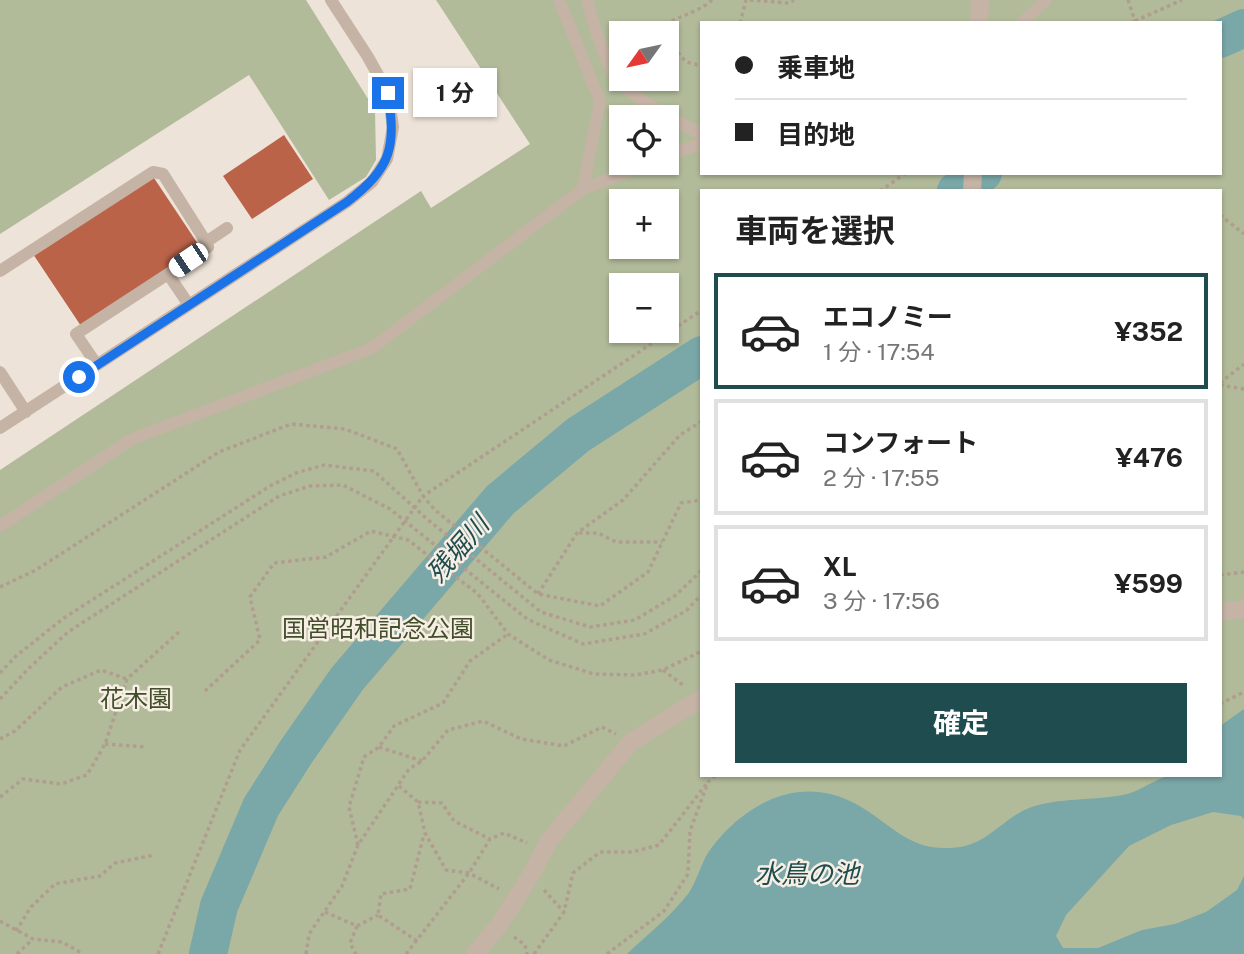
<!DOCTYPE html>
<html lang="ja">
<head>
<meta charset="utf-8">
<style>
  :root { --surface:#fff; --page:#f2f2f2; --text:#222; --muted:#767676; --line:#e0e0e0; --accent:#1f4c4f }
  body { margin:0; font-family:"Public Sans","Noto Sans JP",sans-serif; background:var(--page); color:var(--text); height:100vh; display:flex; flex-direction:column; font-size:26px; white-space:nowrap }
  * { box-sizing:border-box; margin:0 }
  p { font-size:23px; color:var(--muted) }
  .icon { flex:none; width:38px; height:38px; fill:none; stroke:currentColor; stroke-width:2; stroke-linecap:round; stroke-linejoin:round }
  .map { position:relative; flex:1; overflow:hidden }
  .panel { position:absolute; left:700px; top:189px; width:522px; height:588px; display:flex; flex-direction:column; background:var(--surface); border-radius:0px; box-shadow:0 2px 5px #0004 }
  .panel>* { flex:none }
  .banner { position:absolute; left:700px; top:21px; width:522px; height:154px; border-radius:0px; box-shadow:0 2px 5px #0004; display:grid; align-content:center; height:154px; padding:0 35px; background:var(--surface) }
  .needle { width:46px; rotate:237deg }
  .fabs { position:absolute; left:609px; top:21px; display:grid; gap:14px }
  .fabs a { display:grid; place-items:center; width:70px; height:70px; border-radius:0px; background:var(--surface); box-shadow:0 2px 5px #0004; font-size:35px }
  .end { position:absolute; width:32px; height:32px; margin:-16px; border:9px solid #1a73e8; background:#fff; box-shadow:0 0 0 4px #fff }
  .from { border-radius:50% }
  .bubble { position:absolute; height:49px; border-radius:0px; background:var(--surface); box-shadow:0 2px 5px #0004; font-size:23px; font-weight:700; line-height:49px; text-align:center }
  .car { position:absolute; width:21px; height:42px; margin:-21px -10px; border-radius:9px; box-shadow:0 0 5px 2px #0007; background:linear-gradient(#fff 24%,#345 0 40%,#fff 0 76%,#345 0 86%,#fff 0) }
  .banner b { display:flex; align-items:center; gap:24px; height:66px; font-size:26px }
  .banner b+b { border-top:2px solid var(--line) }
  .banner i { width:18px; height:18px; background:var(--text) }
  ul { padding:0; list-style:none }
  li { display:flex; align-items:center; gap:21px; height:116px; margin:0 14px 10px; padding:0 21px; border:4px solid var(--line); border-radius:0px }
  li div { flex:1 }
  li b { display:block; font-size:26px }
  li em { font-style:normal; font-weight:700 }
  li.selected { border-color:var(--accent) }
  li>.icon { width:63px; height:63px; stroke-width:1.5 }
  h2 { padding:0 35px; font-size:32px; line-height:84px }
  .cta { display:flex; gap:14px; margin-top:auto; padding:14px 35px }
  .cta a { flex:1; height:80px; border-radius:0px; background:var(--accent); color:#fff; font-size:28px; font-weight:700; line-height:80px; text-align:center }
  .map>svg:first-child { display:block }
</style>
</head>
<body>
<div class="map">
<svg width="1244" height="954" viewBox="0 0 1244 954">
  <rect width="100%" height="100%" fill="#eee3d8"/>
  <path fill="#b1bb9a" fill-rule="evenodd" d="M0,0H306L375,110L376,160L366,177L329,200L249,75L0,234Z
    M436,0H1244V954H0V470L421,191L431,208L530,144ZM702,23H1220V173H702ZM621,33H667V79H621ZM621,117H667V163H621ZM702,191H1220V775H702ZM621,201H667V247H621ZM621,285H667V331H621Z"/>
  <path fill="#7aa7a8" d="M1244,709V819L1241,816L1213,812L1171,825L1129,846L1066,915L1056,936L1063,948H1098L1142,930L1175,924L1206,912L1237,890L1244,876V954H627C647,935 671,916 688,894C698,880 701,861 712,847C747,802 801,774 856,804C895,826 910,854 960,847C988,843 1004,818 1029,808C1060,797 1091,801 1123,795C1139,792 1152,781 1167,776C1182,771 1204,775 1220,775V726Z"/>
  <g fill="none" stroke-linecap="round" stroke-linejoin="round">
    <path stroke="#7aa7a8" stroke-width="38" d="M1220,39L1244,28
      M956,191L983,173
      M208,954L219,906L261,807L296,752L347,679L500,500L578,435L702,355"/>
  </g>
  <path fill="#bb6349" d="M284,135L313,179L252,219L223,176Z
    M152,175L202,250L83,329L33,254Z"/>
  <g fill="none" stroke-linecap="round" stroke-linejoin="round">
    <path stroke="#b09d90" stroke-width="3.5" stroke-dasharray="3.5 3.5" stroke-linecap="butt" d="M750,0L789,3L794,0
      M1128,0L1135,21L1132,23
      M674,20L670,41C679,54 685,67 702,64
      M1135,21L1182,0
      M740,23L746,0
      M655,33C662,20 696,15 712,0
      M880,191L906,173
      M1220,215L1244,234
      M1220,383L1244,364
      M1220,385L1244,389
      M579,533H598L616,542H662
      M1220,575L1244,572
      M0,587L36,570L219,452L291,424L345,429L397,449L423,496L702,310
      M538,594L577,533L623,500L680,435L702,421
      M663,670L684,686
      M0,673L16,656L64,618L270,486L296,473L324,465L374,471L427,519L541,612L590,627L635,620L676,595L702,570
      M205,691L260,640L250,597L274,563L326,557L371,531L408,540L478,594L508,634L549,660L594,674L635,675L663,670L702,651
      M0,699L28,669L68,632L279,496L310,486L343,485L390,509L527,619L583,644L644,634L686,611L702,594
      M1220,704L1244,692
      M0,739L15,731L62,687L101,670L127,679
      M105,744L147,747
      M379,747L422,761
      M399,786L418,802L425,833L446,870L469,873L499,889
      M0,797L23,779L61,784L87,775L105,744L127,679L181,630
      M418,802L442,803L454,821L490,839
      M358,845L349,807L364,757L379,747L394,726L443,703L470,661L508,634
      M544,890L564,912
      M325,912L357,926L350,943L356,954
      M0,921L33,939L62,942L83,954
      M357,926L378,915
      M16,931L31,907L55,884L100,876L115,863L154,855
      M514,937L525,945L527,954
      M417,941L378,915L381,894L410,889L424,834
      M17,954L33,939
      M158,954L240,750L423,496L435,510L538,594L600,606L648,572L681,503L702,500
      M306,954L309,934L342,886L358,845L409,769L422,761L448,730L483,721L521,739L564,746L602,727L616,734
      M406,954L469,873L490,839L504,833L527,843
      M534,954L564,912L573,873L600,852H632L659,845L708,782
      M607,954L664,911L688,874L690,831L708,782L716,775"/>
    <path stroke="#c5b3a5" stroke-width="12" d="M559,0L600,101L583,189
      M587,0C593,21 605,67 619,81C642,104 674,119 702,135
      M1022,23L1046,0
      M667,156L702,143
      M0,271L153,172L163,174L206,242L227,228
      M168,274L208,247L206,242
      M97,365L76,334L168,274L189,305
      M0,372L26,412
      M0,428L347,202L372,182L387,159L393,127L388,93L368,57L331,0
      M0,526L132,439L372,348L583,189L650,163"/>
    <path stroke="#c5b3a5" stroke-width="18" d="M979,23L980,0
      M972,191L973,173
      M1220,612L1244,609
      M475,954L499,925L531,875L548,842L631,742L702,698"/>
  </g>
  <g fill="none" stroke-linecap="round" stroke-linejoin="round">
    <path stroke="#1a73e8" stroke-width="9" d="M79,377L347,202C392,167 396,148 388,93"/>
  </g>
  <g text-anchor="middle" stroke-width="5" stroke-linejoin="round" paint-order="stroke">
    <g font-size="24" fill="#424d2c" stroke="#f7eee4">
      <text x="378" y="637">国営昭和記念公園</text>
      <text x="136" y="707">花木園</text>
    </g>
    <g font-size="26" font-style="italic" fill="#1f4c4f" stroke="#f7eee4">
      <text transform="translate(458 549) rotate(-49)" y="9">残堀川</text>
      <text x="807" y="883">水鳥の池</text>
    </g>
  </g>
</svg>
<div class="fabs">
<a><svg class="needle" viewBox="-14 -14 28 28"><path d="M0-13l5 13h-10z" fill="#e53935"/><path d="M0 13l5-13h-10z" fill="#767676"/></svg></a>
<a><svg class="icon" aria-label="locate" viewBox="0 0 24 24"><circle cx="12" cy="12" r="6"/><path d="M12 2v4M12 18v4M2 12h4M18 12h4"/></svg></a>
<a>+</a>
<a>−</a>
</div>
<i class="end from" style="left:79px;top:377px"></i>
<i class="end" style="left:388px;top:93px"></i>
<div class="bubble" style="left:413px;top:68px;width:84px">1 分</div>
<i class="car" style="left:188px;top:260px;rotate:236deg"></i>
<div class="banner">
<b><i class="from"></i>乗車地</b>
<b><i></i>目的地</b>
</div>
<section class="panel">
<h2>車両を選択</h2>
<ul>
<li class="selected"><svg class="icon" aria-label="car" viewBox="0 0 24 24"><path d="M5 17H2v-5l4-1 3-4h7l3 4 3 1v5h-3M9 17h6M6 11h13"/><circle cx="7" cy="17" r="2"/><circle cx="17" cy="17" r="2"/></svg><div><b>エコノミー</b><p>1 分 · 17:54</p></div><em>¥352</em></li>
<li><svg class="icon" aria-label="car" viewBox="0 0 24 24"><path d="M5 17H2v-5l4-1 3-4h7l3 4 3 1v5h-3M9 17h6M6 11h13"/><circle cx="7" cy="17" r="2"/><circle cx="17" cy="17" r="2"/></svg><div><b>コンフォート</b><p>2 分 · 17:55</p></div><em>¥476</em></li>
<li><svg class="icon" aria-label="car" viewBox="0 0 24 24"><path d="M5 17H2v-5l4-1 3-4h7l3 4 3 1v5h-3M9 17h6M6 11h13"/><circle cx="7" cy="17" r="2"/><circle cx="17" cy="17" r="2"/></svg><div><b>XL</b><p>3 分 · 17:56</p></div><em>¥599</em></li>
</ul>
<div class="cta"><a>確定</a></div>
</section>
</div>
</body>
</html>
